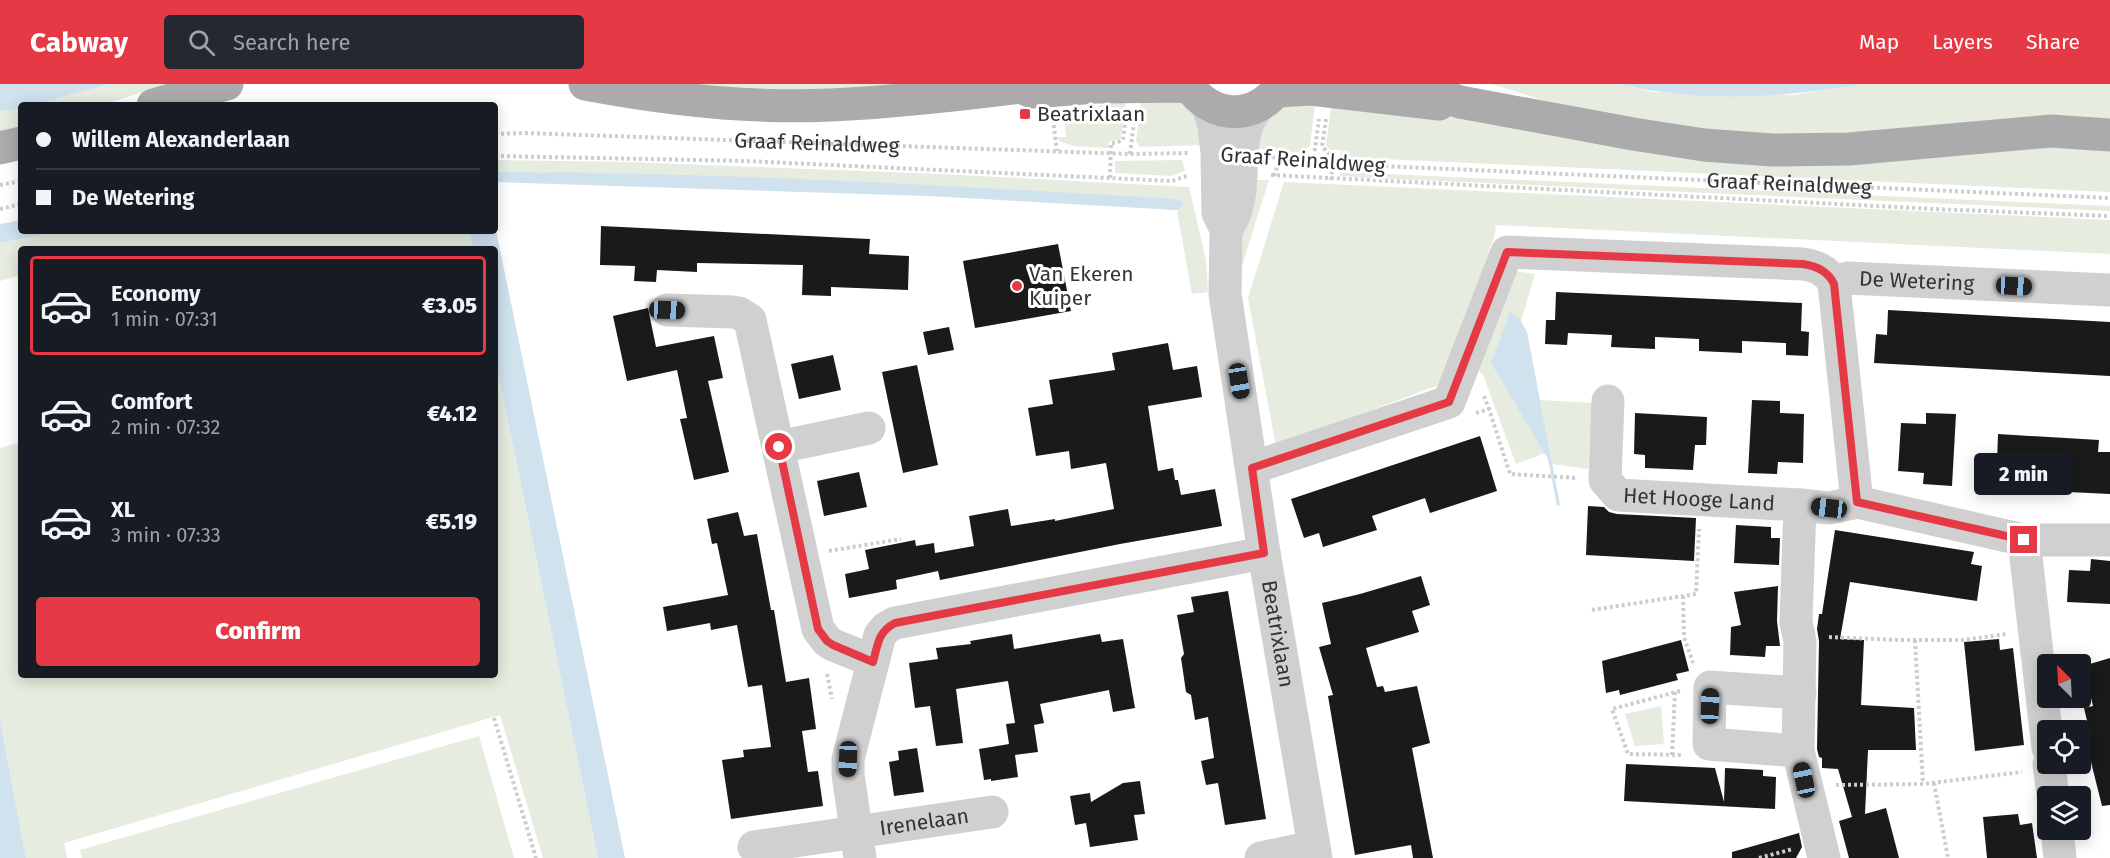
<!DOCTYPE html>
<html lang="en">
<head>
<meta charset="utf-8">
<style>
  :root { --surface:#171b24; --page:#242831; --text:#f1f3f6; --muted:#9ea1a6; --line:#363941; --accent:#e63946 }
  body { margin:0; font-family:"Fira Sans",sans-serif; background:var(--page); color:var(--text); height:100vh; display:flex; flex-direction:column; font-size:22px; white-space:nowrap }
  * { box-sizing:border-box; margin:0 }
  p { font-size:20px; color:var(--muted) }
  .icon { flex:none; width:33px; height:33px; fill:none; stroke:currentColor; stroke-width:2; stroke-linecap:round; stroke-linejoin:round }
  .map { position:relative; flex:1; overflow:hidden }
  .drawer { position:absolute; left:18px; top:162px; width:480px; height:432px; display:flex; flex-direction:column; background:var(--surface); border-radius:6px; box-shadow:0 3px 15px #0003 }
  .drawer>* { flex:none }
  .banner { position:absolute; left:18px; top:18px; width:480px; height:132px; border-radius:6px; box-shadow:0 3px 15px #0003; display:grid; align-content:center; height:132px; padding:0 18px; background:var(--surface) }
  .needle { width:39px; rotate:336deg }
  .buttons { position:absolute; left:2037px; top:570px; display:grid; gap:12px }
  .buttons a { display:grid; place-items:center; width:54px; height:54px; border-radius:6px; background:var(--surface); box-shadow:0 3px 15px #0003; font-size:30px }
  .end { position:absolute; width:27px; height:27px; margin:-14px; border:8px solid #e63946; background:#fff; box-shadow:0 0 0 3px #fff }
  .from { border-radius:50% }
  .bubble { position:absolute; height:42px; border-radius:6px; background:var(--surface); box-shadow:0 3px 15px #0003; font-size:20px; font-weight:800; line-height:42px; text-align:center }
  .car { position:absolute; width:18px; height:36px; margin:-18px -9px; border-radius:8px; box-shadow:0 0 4px 2px #0007; background:linear-gradient(#222 24%,#8ab4d8 0 40%,#222 0 76%,#8ab4d8 0 86%,#222 0) }
  .banner b { display:flex; align-items:center; gap:21px; height:57px; font-size:22px }
  .banner b+b { border-top:2px solid var(--line) }
  .banner i { width:15px; height:15px; background:var(--text) }
  ul { padding:10px 0 0; list-style:none }
  li { display:flex; align-items:center; gap:18px; height:99px; margin:0 12px 9px; padding:0 6px; border:3px solid transparent; border-radius:6px }
  li div { flex:1 }
  li b { display:block; font-size:22px }
  li em { font-style:normal; font-weight:800 }
  li.on { border-color:var(--accent) }
  li>.icon { width:54px; height:54px; stroke-width:1.5 }
  .cta { display:flex; gap:12px; margin-top:auto; padding:12px 18px }
  .cta a { flex:1; height:69px; border-radius:6px; background:var(--accent); color:#fff; font-size:24px; font-weight:800; line-height:69px; text-align:center }
  header { display:flex; align-items:center; gap:36px; box-sizing:border-box; height:84px; padding:0 30px; background:var(--accent); color:#fff }
  header strong { font-size:28px }
  nav { display:flex; gap:33px; margin-inline-start:auto; font-size:21px }
  .search { width:420px; height:54px; background:var(--page); display:flex; align-items:center; gap:15px; box-sizing:border-box; padding:0 21px; border-radius:6px; color:var(--muted); font-size:22px }
  .map>svg:first-child { display:block }
</style>
</head>
<body>
<header>
<strong>Cabway</strong>
<div class="search"><svg class="icon" aria-label="search" viewBox="0 0 24 24"><circle cx="10" cy="10" r="6"/><path d="M15 15l6 6"/></svg>Search here</div>
<nav><a>Map</a><a>Layers</a><a>Share</a></nav>
</header>
<div class="map">
<svg width="2110" height="774" viewBox="0 0 2110 774">
  <rect width="100%" height="100%" fill="#fff"/>
  <path fill="#e6ecdf" d="M110,0H168L102,21H33Z
    M682,0H938L806,9Z
    M1492,0H1618L1653,8L1793,11L1863,0H2110V36L1832,53L1754,54L1577,27Z
    M1142,10L1172,12L1193,25L1206,61L1140,63L1136,57Z
    M1316,14L1310,61L1304,69L1251,64L1256,45L1286,19Z
    M1343,17L1471,34L2015,63H2110V108L1340,73L1341,66H1330L1326,61L1331,23Z
    M1115,18H1126L1121,53L1118,56L1109,57L1108,64L1073,62L1059,57L1058,53H1066L1064,37H1057L1058,32Z
    M21,24V47L0,52V27Z
    M495,76L628,78L941,90L1189,103L1206,176L1208,208L1192,210L1177,127L1179,126L540,88H495Z
    M1182,76L1185,87L1171,92L1115,89V77Z
    M1340,88L2110,122V127L1395,95L1340,92Z
    M1248,96H1269L1242,182L1239,181Z
    M1284,98L2110,136V170L1495,141L1496,147L1444,299L1276,362L1248,214Z
    M60,147H469L473,165H21V191L0,197V159Z
    M1515,187L1535,190L1521,237L1492,277L1545,369L1516,380L1483,291L1477,284Z
    M495,274L598,774H543L500,631L64,759L67,774H26L0,636V364L21,358V591H495Z
    M1540,316L1593,319L1588,385L1552,380Z
    M1661,622L1664,660L1635,662L1625,630Z
    M479,652L514,774H82L80,766Z"/>
  <path fill="#cfe2ee" d="M0,0H110L33,21H21L20,25L0,27Z
    M1618,0H1863C1782,14 1699,19 1618,0Z
    M495,88C722,88 950,102 1177,115L1181,116L1183,121L1177,126L928,112L495,98Z
    M21,136V147H60L0,159V140Z
    M495,141L625,774H598L495,274V165H473L469,147H495Z
    M1510,228L1519,234L1527,248L1560,421L1557,422L1548,375L1491,279Z
    M0,636L26,774H0Z"/>
  <path fill="#1a1a1a" d="M601,142L870,155L869,170L909,172L908,206L831,203V212L802,211L803,181L697,179V188L657,186L656,198L634,197L635,182L600,181Z
    M1058,160L1071,227L975,244L963,177Z
    M1556,208L1802,219L1801,247L1809,248L1808,272L1786,271V259L1742,257V269L1699,267V255L1655,253V265L1611,263L1612,251L1568,249L1567,261L1545,260L1546,236H1555Z
    M648,224L656,263L714,252L723,294L708,297L729,388L694,396L680,335L687,334L677,286L627,297L613,232Z
    M1888,226L2110,238V292L1874,279L1876,250L1887,251Z
    M949,243L954,266L928,271L923,248Z
    M1168,259L1173,286L1197,282L1202,313L1148,322L1158,387L1173,384L1175,396H1178L1181,411L1215,405L1222,442L1120,460L940,496L938,487L896,496L897,505L849,514L845,490L869,485L865,466L915,456L916,462L934,459L935,469L974,462L969,432L1008,425L1011,442L1055,435V437L1114,425L1106,379L1071,385L1069,367L1036,372L1028,324L1053,320L1049,296L1115,286L1112,269Z
    M833,271L841,306L799,315L791,280Z
    M917,281L938,381L903,389L882,288Z
    M1752,316L1780,317V329L1804,330L1803,379L1778,378L1777,390L1748,389Z
    M1635,329L1707,333L1706,361H1695L1693,386L1645,384V371L1634,370Z
    M1926,329L1956,330L1952,402L1923,400L1924,389L1898,387L1901,339L1926,340Z
    M1998,350L2099,356L2098,368H2110V410L2007,405L2008,380L1997,379Z
    M1480,352L1497,407L1430,429L1425,414L1372,432L1377,446L1323,463L1319,449L1304,454L1291,415Z
    M859,388L867,423L824,432L817,397Z
    M1588,422L1604,423L1609,428L1617,430L1696,434L1694,477L1586,471Z
    M738,428L744,452L757,450L771,526H774L786,598L809,594L816,645L802,647L808,688L818,687L823,722L731,735L722,676L744,673L743,666L771,663L762,601L748,603L737,541L711,546L710,539L667,547L663,523L728,511L717,459L712,460L707,435Z
    M1736,441L1771,443V454H1780L1779,481L1734,479Z
    M1835,446L1974,468L1971,480L1982,482L1977,517L1850,498L1840,555L1864,556L1861,621L1914,624L1916,666H1868L1865,730L1886,724L1899,774H1849L1839,737L1852,733L1838,685L1822,684V674L1819,673L1817,665L1819,557L1817,545L1819,530H1822Z
    M2091,475L2110,477V520L2067,518L2069,486L2090,487Z
    M1421,492L1430,521L1412,527L1419,548L1366,564L1377,603L1383,602L1385,608L1417,602L1430,659L1412,664L1433,774H1413L1411,761L1355,771L1328,612L1333,611L1319,563L1331,560L1322,519L1360,510Z
    M1778,502L1777,537L1780,562H1766L1765,573L1730,571L1731,543L1741,541L1734,508Z
    M1228,507L1266,735L1225,741L1218,699L1206,701L1201,677L1214,674L1211,654L1208,633L1195,636L1191,611L1186,608L1181,574L1184,570L1177,531L1194,528L1191,513Z
    M1012,550L1014,565L1100,550L1102,558L1123,555L1135,624L1113,628L1109,606L1040,620L1044,639L1034,641L1038,668L1015,671L1018,693L991,697V695L984,696L979,665L1009,660L1006,640L1015,639L1008,597L956,605L963,659L936,662L930,622L915,624L909,579L938,575L936,564L971,560L970,557Z
    M1999,555L2000,566L2013,564L2024,661L1975,667L1964,558Z
    M1681,556L1689,587L1676,590L1678,596L1620,611L1619,606L1606,609L1602,577Z
    M2110,574V721L2102,722L2083,646L2089,645L2084,624L2093,622L2083,582Z
    M917,664L924,708L894,712L889,678L899,676L898,667Z
    M1626,680L1715,684L1724,718L1725,684L1763,686V692L1776,693L1775,725L1624,717Z
    M1140,697L1145,730L1134,731L1138,756L1090,763L1086,739L1075,741L1070,712L1090,709L1091,718L1123,699Z
    M2018,730L2020,741L2032,739L2037,774H1987L1983,733Z
    M1799,749L1802,763L1796,774H1732V768Z"/>
  <g fill="none" stroke-linecap="round" stroke-linejoin="round">
    <g stroke="#cdcdcd" stroke-width="4" stroke-dasharray="3 3" stroke-linecap="butt">
      <path d="M1053,35L1057,67"/>
      <path d="M1326,35L1322,62L1328,69L1334,70L1331,96"/>
      <path id="s1" d="M495,50L524,49L1130,70L1190,69"/>
      <path d="M1130,70L1135,30"/>
      <path d="M495,72L746,77L1172,97L1189,91"/>
      <path id="s2" d="M1272,73L1313,79L2110,114"/>
      <path d="M1313,79L1319,35"/>
      <path d="M1271,91L1935,125L2110,132"/>
      <path d="M1274,92L1280,74"/>
      <path d="M1110,94L1111,59H1116L1123,56L1126,32"/>
      <path d="M0,101L21,97"/>
      <path d="M0,125L21,120"/>
      <path d="M1484,312L1489,325"/>
      <path d="M1476,329L1489,325L1510,390L1577,394"/>
      <path d="M829,467L901,455"/>
      <path d="M1683,512L1684,553L1693,579"/>
      <path d="M1592,526L1696,510L1699,445"/>
      <path d="M1829,553L1899,556H1962L2007,550"/>
      <path d="M1915,556L1923,700"/>
      <path d="M827,590L832,615"/>
      <path d="M1680,607L1612,625L1628,670L1683,671"/>
      <path d="M494,634L536,774"/>
      <path d="M1672,671L1675,608"/>
      <path d="M1934,699L1948,774"/>
      <path d="M1836,701L1923,700L2022,688"/>
      <path d="M1759,774L1793,765"/>
    </g>
    <g stroke="#d0d0d0" stroke-width="33">
      <path id="s3" d="M1207,20L1214,41L1217,69L1218,129L1226,145L1225,210L1264,469L1316,774"/>
      <path d="M1229,141C1247,113 1237,75 1246,44C1248,37 1253,30 1257,23"/>
      <path id="s4" d="M1834,200L1847,194L2109,206"/>
      <path d="M667,226L732,228L739,229L750,236L818,545L827,557L833,561L873,577"/>
      <path id="s5" d="M1608,317L1605,396L1618,411L1800,421L1796,538L1800,557L1798,667L1824,774"/>
      <path d="M779,363L869,344"/>
      <path d="M1252,384L1449,318L1507,168L1803,180C1817,182 1828,187 1834,200L1857,418L2024,456H2110"/>
      <path d="M1800,421L1829,424L1857,418"/>
      <path d="M2024,456L2048,664"/>
      <path d="M1798,667L1709,660L1710,603L1800,609"/>
      <path d="M2049,680L2053,712"/>
      <path d="M2057,746L2060,774"/>
      <path id="s6" d="M754,763L992,728"/>
      <path d="M860,774L848,690V675L880,551L886,544L895,539L1264,469"/>
      <path d="M1261,774L1314,763"/>
    </g>
    <path stroke="#ababab" stroke-width="33" d="M585,0C665,15 748,25 830,21C893,18 957,11 1020,3L1027,0
      M1188,0C1211,37 1258,37 1281,0
      M1411,0L1460,18L1633,50L1704,61L1772,66L1849,65L2051,47L2110,51
      M1020,3L1033,8L1096,3L1189,2
      M1277,7L1311,5L1439,20
      M153,21L227,0
      M0,64L21,59"/>
  </g>
  <g fill="none" stroke-linecap="round" stroke-linejoin="round">
    <path stroke="#e63946" stroke-width="8" d="M779,363L818,545L827,557L833,561L873,578C878,560 878,548 895,539L1264,469L1252,384L1449,318L1507,168L1803,180C1817,182 1828,187 1834,200L1857,418L2024,456"/>
  </g>
  <g fill="#e63946" stroke="#fff" stroke-width="2">
    <rect x="1019" y="24" width="12" height="12" rx="3"/>
    <circle cx="1017" cy="202" r="6"/>
  </g>
  <g text-anchor="middle" stroke-width="6" stroke-linejoin="round" paint-order="stroke">
    <g font-size="21" fill="#333" stroke="#fff" text-anchor="start">
      <text x="1037" y="37">Beatrixlaan</text>
      <text x="1029" y="197">Van Ekeren<tspan x="1029" dy="24">Kuiper</tspan></text>
    </g>
    <g font-size="21" fill="#333" stroke="#fff">
      <text dy="7" stroke="none"><textPath href="#s1" startOffset="322">Graaf Reinaldweg</textPath></text>
      <text transform="translate(1303 76) rotate(4)" y="7">Graaf Reinaldweg</text>
      <text dy="7" stroke="none"><textPath href="#s2" startOffset="518">Graaf Reinaldweg</textPath></text>
      <text dy="7" stroke="none"><textPath href="#s4" startOffset="84">De Wetering</textPath></text>
      <text dy="7" stroke="none"><textPath href="#s5" startOffset="180">Het Hooge Land</textPath></text>
      <text dy="7" stroke="none"><textPath href="#s3" startOffset="537">Beatrixlaan</textPath></text>
      <text dy="7" stroke="none"><textPath href="#s6" startOffset="172">Irenelaan</textPath></text>
    </g>
  </g>
</svg>
<div class="buttons">
<a><svg class="needle" viewBox="-14 -14 28 28"><path d="M0-13l5 13h-10z" fill="#e53935"/><path d="M0 13l5-13h-10z" fill="#9ea1a6"/></svg></a>
<a><svg class="icon" aria-label="locate" viewBox="0 0 24 24"><circle cx="12" cy="12" r="6"/><path d="M12 2v4M12 18v4M2 12h4M18 12h4"/></svg></a>
<a><svg class="icon" aria-label="layers" viewBox="0 0 24 24"><path d="M12 4l9 5-9 5-9-5zM3 14l9 5 9-5"/></svg></a>
</div>
<i class="end from" style="left:779px;top:363px"></i>
<i class="end" style="left:2024px;top:456px"></i>
<div class="bubble" style="left:1974px;top:369px;width:99px">2 min</div>
<i class="car" style="left:2014px;top:202px;rotate:93deg"></i>
<i class="car" style="left:667px;top:226px;rotate:92deg"></i>
<i class="car" style="left:1239px;top:297px;rotate:171deg"></i>
<i class="car" style="left:1829px;top:424px;rotate:277deg"></i>
<i class="car" style="left:1710px;top:622px;rotate:2deg"></i>
<i class="car" style="left:848px;top:675px;rotate:182deg"></i>
<i class="car" style="left:1804px;top:696px;rotate:348deg"></i>
<div class="banner">
<b><i class="from"></i>Willem Alexanderlaan</b>
<b><i></i>De Wetering</b>
</div>
<section class="drawer">
<ul>
<li class="on"><svg class="icon" aria-label="car" viewBox="0 0 24 24"><path d="M5 17H2v-5l4-1 3-4h7l3 4 3 1v5h-3M9 17h6M6 11h13"/><circle cx="7" cy="17" r="2"/><circle cx="17" cy="17" r="2"/></svg><div><b>Economy</b><p>1 min · 07:31</p></div><em>€3.05</em></li>
<li><svg class="icon" aria-label="car" viewBox="0 0 24 24"><path d="M5 17H2v-5l4-1 3-4h7l3 4 3 1v5h-3M9 17h6M6 11h13"/><circle cx="7" cy="17" r="2"/><circle cx="17" cy="17" r="2"/></svg><div><b>Comfort</b><p>2 min · 07:32</p></div><em>€4.12</em></li>
<li><svg class="icon" aria-label="car" viewBox="0 0 24 24"><path d="M5 17H2v-5l4-1 3-4h7l3 4 3 1v5h-3M9 17h6M6 11h13"/><circle cx="7" cy="17" r="2"/><circle cx="17" cy="17" r="2"/></svg><div><b>XL</b><p>3 min · 07:33</p></div><em>€5.19</em></li>
</ul>
<div class="cta"><a>Confirm</a></div>
</section>
</div>
</body>
</html>
